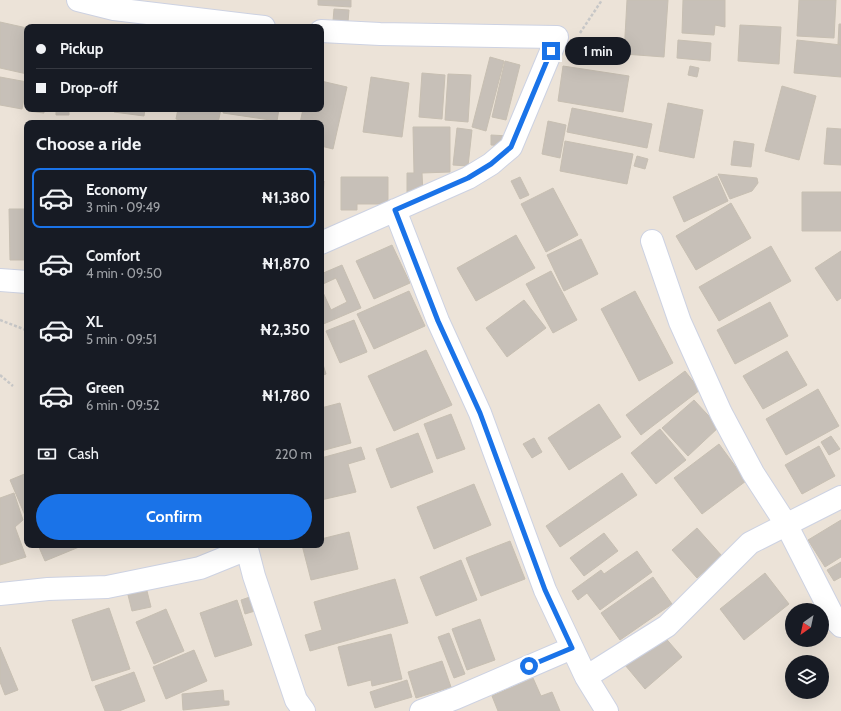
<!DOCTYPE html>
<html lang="en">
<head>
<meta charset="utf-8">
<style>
  :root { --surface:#171b24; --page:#20242c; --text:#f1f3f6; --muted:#9ea1a6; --line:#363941; --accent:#1a73e8 }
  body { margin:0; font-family:Cabin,sans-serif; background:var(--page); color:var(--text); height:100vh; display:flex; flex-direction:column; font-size:15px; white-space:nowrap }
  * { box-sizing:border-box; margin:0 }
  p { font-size:13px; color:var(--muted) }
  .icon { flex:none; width:22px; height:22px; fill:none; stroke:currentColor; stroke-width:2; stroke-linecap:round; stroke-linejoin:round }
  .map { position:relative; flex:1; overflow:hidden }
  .drawer { position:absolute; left:24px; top:120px; width:300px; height:428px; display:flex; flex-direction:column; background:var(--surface); border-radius:8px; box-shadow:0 4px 16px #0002 }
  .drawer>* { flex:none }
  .guide { position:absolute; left:24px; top:24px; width:300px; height:88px; border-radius:8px; box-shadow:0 4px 16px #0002; display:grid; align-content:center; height:88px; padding:0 12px; background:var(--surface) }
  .needle { width:26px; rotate:213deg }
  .controls { position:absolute; left:785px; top:603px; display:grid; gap:8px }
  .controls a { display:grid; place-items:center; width:44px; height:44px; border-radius:50%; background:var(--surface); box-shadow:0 4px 16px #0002; font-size:20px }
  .end { position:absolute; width:18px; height:18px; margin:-9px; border:5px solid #1a73e8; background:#fff; box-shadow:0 0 0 2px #fff }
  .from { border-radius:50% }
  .bubble { position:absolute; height:28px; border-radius:14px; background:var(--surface); box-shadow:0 4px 16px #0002; font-size:13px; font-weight:800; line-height:28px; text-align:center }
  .guide b { display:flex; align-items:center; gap:14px; height:38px; font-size:15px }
  .guide b+b { border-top:1px solid var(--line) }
  .guide i { width:10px; height:10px; background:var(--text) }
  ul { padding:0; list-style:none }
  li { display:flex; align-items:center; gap:12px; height:60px; margin:0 8px 6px; padding:0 4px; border:2px solid transparent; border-radius:8px }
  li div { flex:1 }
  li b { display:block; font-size:15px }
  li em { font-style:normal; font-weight:800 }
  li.current { border-color:var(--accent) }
  li>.icon { width:36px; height:36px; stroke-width:1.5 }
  h2 { padding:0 12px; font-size:18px; line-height:48px }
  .pay { display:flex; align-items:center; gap:10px; height:44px; padding:0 12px; font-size:15px }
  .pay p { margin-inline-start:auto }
  .button { display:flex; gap:8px; margin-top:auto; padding:8px 12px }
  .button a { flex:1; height:46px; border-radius:24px; background:var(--accent); color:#fff; font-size:16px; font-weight:800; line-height:46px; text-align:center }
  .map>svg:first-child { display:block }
</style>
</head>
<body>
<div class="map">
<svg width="841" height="711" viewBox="0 0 841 711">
  <rect width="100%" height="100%" fill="#ece3d8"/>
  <path fill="#c7c0b8" stroke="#c7bfb2" d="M318,0H351V7L318,5Z
    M627,0H668L664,57L624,54Z
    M683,0H725V27L715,25L714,35L682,33Z
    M799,0H836L834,38L797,36Z
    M334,9L349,10L348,22L333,21Z
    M0,22L27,28V74L0,68Z
    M839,24H841V45L838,44Z
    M740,25L781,27L779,64L738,61Z
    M678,40L711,43L710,61L677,58Z
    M797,40L841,45V77L794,73Z
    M490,57L504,61L486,131L472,127Z
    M505,61L520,65L506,120L492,117Z
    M563,66L629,76L623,112L558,101Z
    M690,66L699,68L697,77L688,75Z
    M422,73L445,75L442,119L419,117Z
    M448,74L471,75L468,122L445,120Z
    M0,77L27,82L22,109L0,105Z
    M371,77L409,83L402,137L363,132Z
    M321,81L347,87L333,149L321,146V123H300L303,109H321Z
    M782,86L816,96L799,160L765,151Z
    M668,103L703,110L694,158L659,151Z
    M572,108L652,124L647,148L567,132Z
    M28,109H44V113L28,111Z
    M56,109H69V115H56Z
    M115,109H145L144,116L114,112Z
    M178,109H221L218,123H193L176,119Z
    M224,109H279L277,121L223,113Z
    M548,121L566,125L560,158L542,154Z
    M413,127H450V172L422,173L423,194H407V173H414Z
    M457,128L472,130L468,166L453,165Z
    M827,128L841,129V165L824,164Z
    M491,135L509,136V146L491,145Z
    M565,141L633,154L627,184L560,171Z
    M734,141L754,144L751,167L731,165Z
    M637,156L648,159L645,169L634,166Z
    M718,174L757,178L758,183L752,191L730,199Z
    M717,176L728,201L684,222L673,197Z
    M341,177H388V204H357V210H341Z
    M520,177L529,195L520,199L511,181Z
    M321,181H324L322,220H321Z
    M553,188L578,235L546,252L521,204Z
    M802,192H841V231H802Z
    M731,203L751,238L696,270L676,236Z
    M9,209H27V260H10Z
    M516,235L535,268L476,301L457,268Z
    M581,239L598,274L564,291L547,255Z
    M392,245L410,283L374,299L356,261Z
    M771,246L791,281L719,321L699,287Z
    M841,251V298L837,301L815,268Z
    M342,265L361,308L321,325V288L331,310L347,302L336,278L323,284L321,279V274Z
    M551,271L577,320L553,333L526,284Z
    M409,291L425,326L374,349L357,314Z
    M635,291L673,363L639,381L601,309Z
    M524,300L546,328L507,357L486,328Z
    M770,302L788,336L735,364L717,330Z
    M354,320L367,352L340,363L326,331Z
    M426,350L452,405L394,431L368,376Z
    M787,351L807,385L763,409L743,376Z
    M321,358L326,374L321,376Z
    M685,371L700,390L641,435L626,415Z
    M818,389L839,426L786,455L766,419Z
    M694,400L719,427L688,456L662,428Z
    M340,403L351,443L321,451V408Z
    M599,404L621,437L569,470L548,438Z
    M451,414L465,449L437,459L424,424Z
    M660,429L686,460L656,484L631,453Z
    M418,433L433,472L391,488L376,449Z
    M831,436L840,449L829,455L821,442Z
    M534,438L542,452L532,458L523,444Z
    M719,444L746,481L702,514L674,478Z
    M819,446L835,476L802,494L785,465Z
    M361,447L365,459L348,464L356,492L321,500V458Z
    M27,473V520L10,480Z
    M622,473L637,495L560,547L546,526Z
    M474,484L491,525L434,549L417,507Z
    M14,493L23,520L15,527L26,557L0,565V498Z
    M841,520V557L825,567L808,540Z
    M697,528L722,556L697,578L672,550Z
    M349,532L358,569L311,580L302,545H321V539Z
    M604,533L618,551L584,576L570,558Z
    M510,541L525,579L481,596L466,558Z
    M38,545H84L45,561Z
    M637,551L652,572L600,610L587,593L578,600L572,591L601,570L604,574Z
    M461,560L477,600L436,616L420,577Z
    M841,562V577L834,581L827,570Z
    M765,573L789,604L744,640L720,609Z
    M653,577L672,604L620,640L601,613Z
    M395,579L408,623L310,651L305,635L322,630L314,602Z
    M146,587L151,607L132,611L127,591Z
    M250,597L255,611L245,614L241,600Z
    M237,600L252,645L215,657L200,613Z
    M109,608L130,669L92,681L72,620Z
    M166,609L184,651L154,664L136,622Z
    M480,619L495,660L467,670L452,629Z
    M449,633L465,674L454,678L438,637Z
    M391,634L402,679L372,686L371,680L348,686L338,647Z
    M662,634L682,657L645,689L625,665Z
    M0,647L18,690L5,695L0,682Z
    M194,650L207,681L166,699L153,667Z
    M442,661L451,687L416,698L408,672Z
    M134,672L145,701L119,711H105L95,686Z
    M533,678L541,696L552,692L560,711H498L492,696Z
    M407,680L412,697L375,708L370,692Z
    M223,690L224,701H229V705L183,710L182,694Z"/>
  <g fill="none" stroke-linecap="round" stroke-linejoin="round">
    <defs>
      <path id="minor" d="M78,0L114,9L264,27
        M321,31L380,34L557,37L511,147L491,164L468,178L321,243
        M395,210L438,321L480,413L545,590L586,677L607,711
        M652,241L680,322L721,413L753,473L786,524L835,620L841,626
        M0,280L27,282
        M246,545L254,576L296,700L304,711
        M0,594L48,589L107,587L200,568L247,549
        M586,677L667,626L750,543L841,497
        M421,711L456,698L572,648"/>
    </defs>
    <use href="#minor" stroke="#cdd2e2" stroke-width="24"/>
    <path stroke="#c7c7c7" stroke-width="2.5" stroke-dasharray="3 2" stroke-linecap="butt" d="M580,33L602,0
      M0,320L26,330
      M0,375L13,386"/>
    <use href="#minor" stroke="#fff" stroke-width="22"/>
  </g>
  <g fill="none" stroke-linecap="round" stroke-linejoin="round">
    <path stroke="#1a73e8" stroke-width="5" d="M529,666L572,648L545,590L480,413L438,321L395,210L468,178L491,164L511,147L551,51"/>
  </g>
</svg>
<div class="controls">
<a><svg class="needle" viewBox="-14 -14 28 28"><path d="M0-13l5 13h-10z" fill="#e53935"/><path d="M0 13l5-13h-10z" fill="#9ea1a6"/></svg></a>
<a><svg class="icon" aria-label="layers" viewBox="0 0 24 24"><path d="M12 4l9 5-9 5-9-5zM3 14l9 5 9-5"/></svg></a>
</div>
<i class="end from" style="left:529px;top:666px"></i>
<i class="end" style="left:551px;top:51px"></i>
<div class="bubble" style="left:565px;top:37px;width:66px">1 min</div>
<div class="guide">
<b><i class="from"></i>Pickup</b>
<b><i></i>Drop-off</b>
</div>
<section class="drawer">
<h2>Choose a ride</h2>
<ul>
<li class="current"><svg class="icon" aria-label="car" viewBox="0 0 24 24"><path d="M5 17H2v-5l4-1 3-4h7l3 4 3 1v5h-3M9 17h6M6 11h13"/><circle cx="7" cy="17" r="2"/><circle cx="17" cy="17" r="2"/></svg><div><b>Economy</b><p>3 min · 09:49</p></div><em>₦1,380</em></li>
<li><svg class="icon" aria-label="car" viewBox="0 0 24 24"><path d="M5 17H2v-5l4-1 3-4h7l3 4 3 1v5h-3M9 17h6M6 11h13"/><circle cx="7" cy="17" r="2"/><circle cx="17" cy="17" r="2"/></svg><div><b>Comfort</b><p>4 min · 09:50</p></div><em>₦1,870</em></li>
<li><svg class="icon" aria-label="car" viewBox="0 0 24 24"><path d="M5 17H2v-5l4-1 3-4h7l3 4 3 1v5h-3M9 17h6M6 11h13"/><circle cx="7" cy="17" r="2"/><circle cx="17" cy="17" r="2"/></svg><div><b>XL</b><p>5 min · 09:51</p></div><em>₦2,350</em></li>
<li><svg class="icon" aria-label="car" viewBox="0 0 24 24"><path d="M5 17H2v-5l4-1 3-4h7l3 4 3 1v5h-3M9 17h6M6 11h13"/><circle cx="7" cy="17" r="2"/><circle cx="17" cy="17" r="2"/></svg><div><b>Green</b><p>6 min · 09:52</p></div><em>₦1,780</em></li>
</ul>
<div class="pay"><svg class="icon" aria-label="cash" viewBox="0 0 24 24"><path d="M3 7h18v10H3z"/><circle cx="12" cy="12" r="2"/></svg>Cash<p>220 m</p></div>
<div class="button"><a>Confirm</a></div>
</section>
</div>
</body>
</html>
